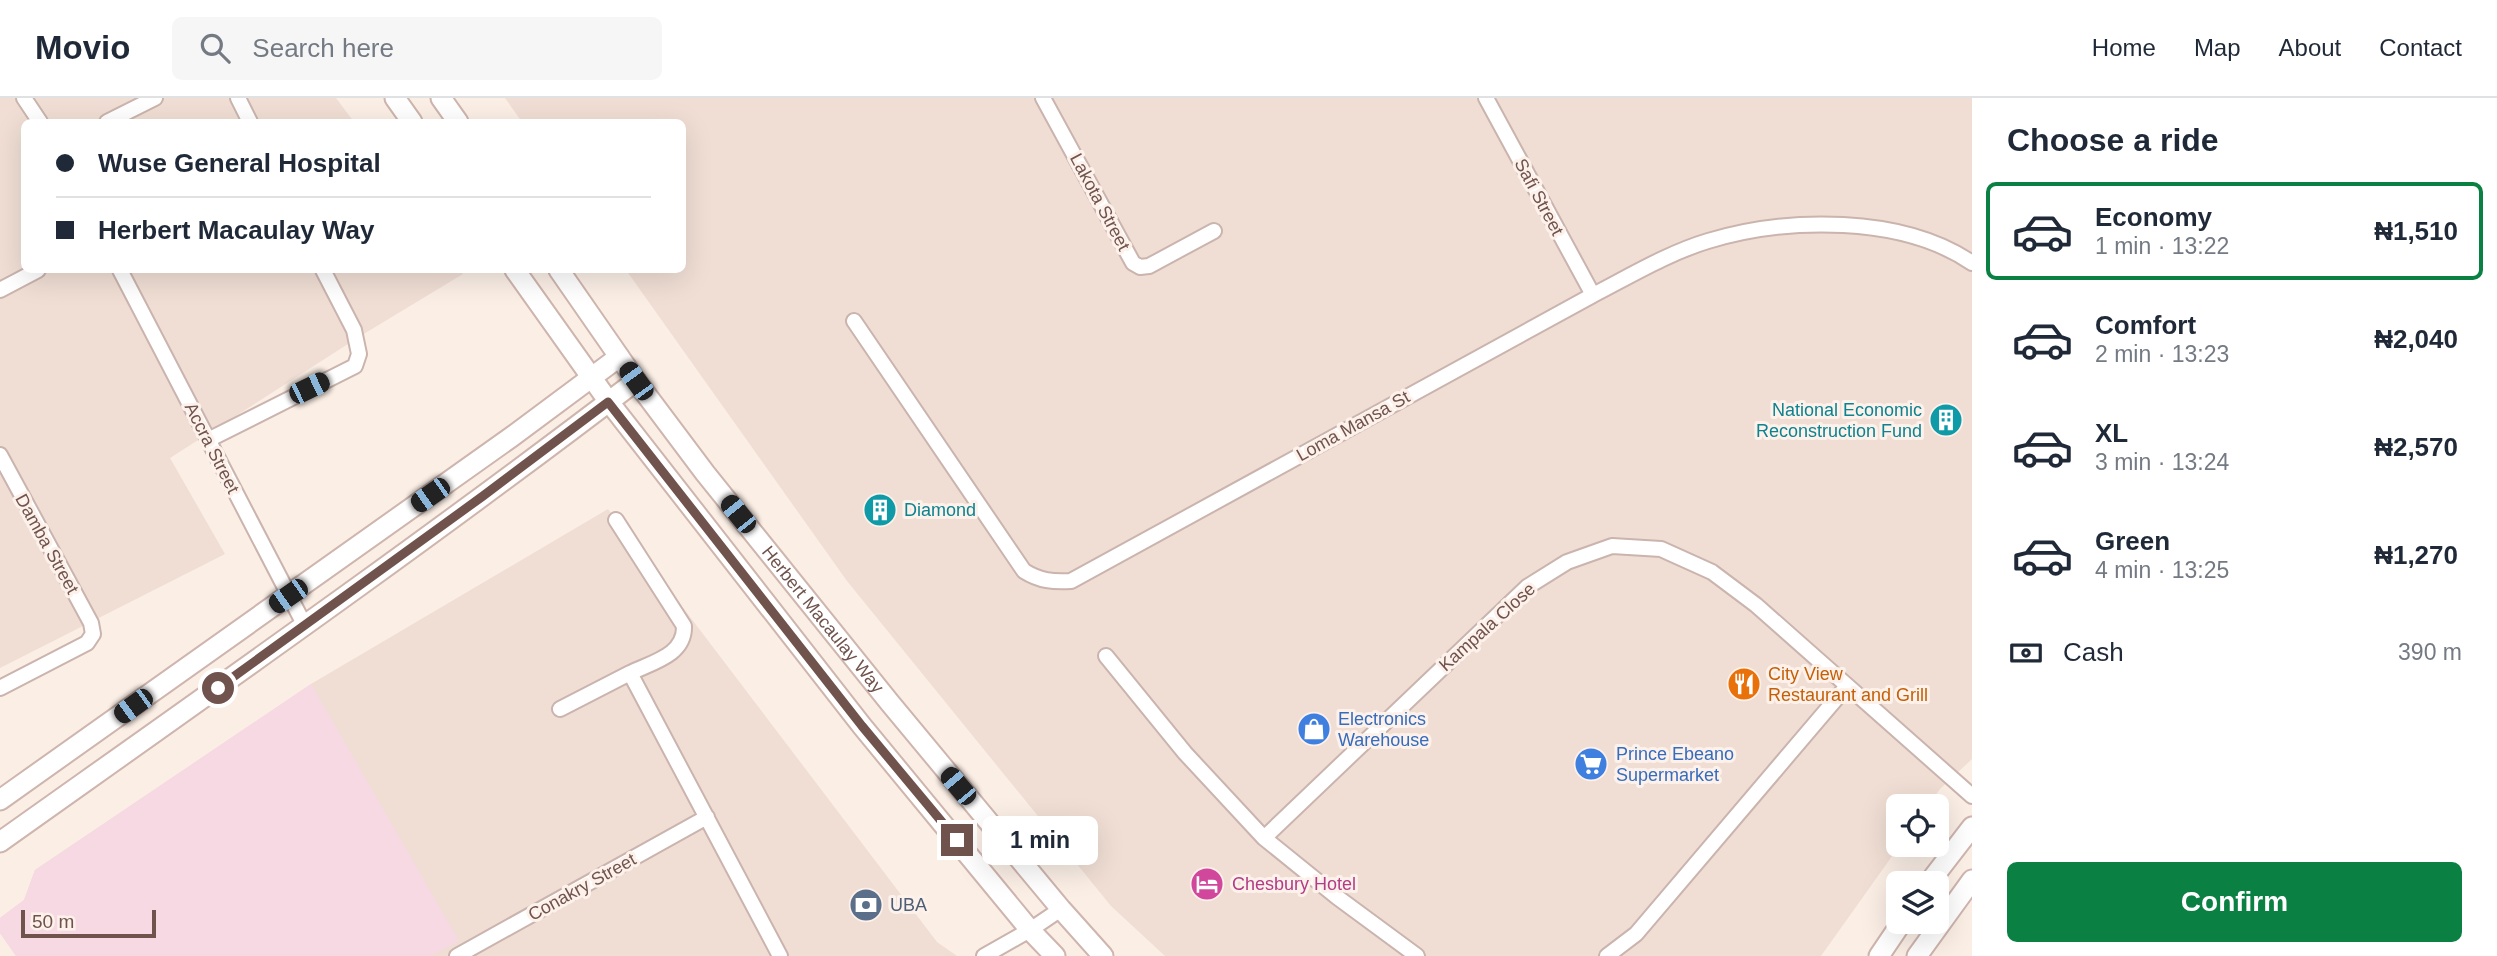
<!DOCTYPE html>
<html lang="en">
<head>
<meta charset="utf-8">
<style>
  :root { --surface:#fff; --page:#f6f6f7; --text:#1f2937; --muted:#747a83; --line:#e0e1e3; --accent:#0b8043 }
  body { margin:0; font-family:Arial,sans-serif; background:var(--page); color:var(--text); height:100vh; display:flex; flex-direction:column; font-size:26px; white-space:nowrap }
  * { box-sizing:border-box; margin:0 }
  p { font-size:23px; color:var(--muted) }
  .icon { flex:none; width:38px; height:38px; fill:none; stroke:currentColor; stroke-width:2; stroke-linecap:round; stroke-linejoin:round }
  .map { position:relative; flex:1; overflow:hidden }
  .drawer { display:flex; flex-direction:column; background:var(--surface); width:525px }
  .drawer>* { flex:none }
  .guide { position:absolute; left:21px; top:21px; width:665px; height:154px; border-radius:10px; box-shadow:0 7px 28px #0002; display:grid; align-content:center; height:154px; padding:0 35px; background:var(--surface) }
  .tools { position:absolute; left:1886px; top:696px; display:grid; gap:14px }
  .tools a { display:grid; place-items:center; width:63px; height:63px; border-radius:10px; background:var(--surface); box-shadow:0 7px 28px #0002; font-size:35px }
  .scale { position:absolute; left:21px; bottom:18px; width:135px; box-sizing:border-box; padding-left:7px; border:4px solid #70534d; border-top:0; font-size:19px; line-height:24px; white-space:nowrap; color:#70534d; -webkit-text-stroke:5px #fdf2eb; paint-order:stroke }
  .end { position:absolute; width:32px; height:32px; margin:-16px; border:9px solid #70534d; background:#fff; box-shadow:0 0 0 4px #fff }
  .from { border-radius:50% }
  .bubble { position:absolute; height:49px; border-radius:10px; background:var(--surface); box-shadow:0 7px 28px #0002; font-size:23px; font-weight:700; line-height:49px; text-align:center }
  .car { position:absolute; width:21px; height:42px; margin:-21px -10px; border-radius:9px; box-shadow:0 0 5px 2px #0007; background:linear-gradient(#222 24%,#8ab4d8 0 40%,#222 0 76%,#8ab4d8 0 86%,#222 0) }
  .guide b { display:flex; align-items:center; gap:24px; height:66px; font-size:26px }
  .guide b+b { border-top:2px solid var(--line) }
  .guide i { width:18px; height:18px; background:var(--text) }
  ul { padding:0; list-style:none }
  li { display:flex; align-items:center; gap:21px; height:98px; margin:0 14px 10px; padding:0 21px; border:4px solid transparent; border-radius:10px }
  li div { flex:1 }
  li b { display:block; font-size:26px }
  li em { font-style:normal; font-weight:700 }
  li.current { border-color:var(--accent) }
  li>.icon { width:63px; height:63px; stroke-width:1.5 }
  h2 { padding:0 35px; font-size:32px; line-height:84px }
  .pay { display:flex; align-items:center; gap:18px; height:77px; padding:0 35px; font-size:26px }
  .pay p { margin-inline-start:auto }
  .cta { display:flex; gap:14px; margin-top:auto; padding:14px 35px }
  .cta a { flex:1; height:80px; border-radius:10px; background:var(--accent); color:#fff; font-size:28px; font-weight:700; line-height:80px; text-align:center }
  header { display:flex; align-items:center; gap:42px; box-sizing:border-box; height:98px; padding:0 35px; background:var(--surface); border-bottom:2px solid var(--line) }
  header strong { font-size:33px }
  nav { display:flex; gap:38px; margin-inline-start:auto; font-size:24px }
  .search { width:490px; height:63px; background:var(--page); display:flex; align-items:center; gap:18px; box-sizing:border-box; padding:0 24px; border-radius:10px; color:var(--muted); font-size:26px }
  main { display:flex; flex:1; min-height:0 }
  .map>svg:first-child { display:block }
</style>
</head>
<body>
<header>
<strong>Movio</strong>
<div class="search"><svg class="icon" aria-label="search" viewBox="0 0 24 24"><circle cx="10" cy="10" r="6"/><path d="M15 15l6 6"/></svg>Search here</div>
<nav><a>Home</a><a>Map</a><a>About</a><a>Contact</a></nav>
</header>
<main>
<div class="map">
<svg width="1972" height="858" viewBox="0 0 1972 858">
  <rect width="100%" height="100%" fill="#faeee5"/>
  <path fill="#f0ded4" d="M0,0H336L354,24H24V172H459L463,176L362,237L170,360L225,456L0,570Z
    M505,0H1972V661L1940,691L1927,709H1899L1900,747L1821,858H1165L1111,808L847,483L626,172H682V24H522Z
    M608,411L937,844L957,858H16L0,835V820L24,802L35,772L311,586Z"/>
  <path fill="#f6d9e3" d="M311,586L459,843L430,858H16L0,835V820L24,802L35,772Z"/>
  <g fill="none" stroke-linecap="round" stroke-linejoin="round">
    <defs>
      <path id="street" d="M24,0L40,24
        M238,0L250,24
        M1043,0L1133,165L1140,169L1149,168L1214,133
        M1486,0L1593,197
        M107,24L155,0
        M120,172L305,528
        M0,192L38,172
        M854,223L1024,473C1040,483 1053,484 1071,483L1593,197C1630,178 1668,155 1708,143C1787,119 1902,117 1972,165
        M208,342L355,268L359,256L354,232L323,172
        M0,357L91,525L93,536L87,545L0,590
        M616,422L684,528C685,557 653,564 630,575
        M1106,558L1185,655L1264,740L1337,799L1417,858
        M560,611L630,575L780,858
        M1264,740L1527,489L1567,464L1612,448L1661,451L1712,474L1756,507L1972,698
        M457,858L707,719
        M984,858L1030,832L1061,811
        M1607,858L1636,836L1847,588"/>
      <g id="secondary">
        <path d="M395,0L412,24"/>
        <path d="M441,0L458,24"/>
        <path d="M515,172L609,304L862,628L1030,832L1055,858"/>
        <path id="s1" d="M559,172L636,283L705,375L890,605L1061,811L1103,858"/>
        <path d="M0,702L510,340L619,259"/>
        <path d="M0,744C214,592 428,442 636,283"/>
        <path d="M1928,786L1972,729"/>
        <path d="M1879,858L1902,824"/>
        <path d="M1917,858L1972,782"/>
      </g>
    </defs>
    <use href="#street" stroke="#cab4ad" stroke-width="18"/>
    <use href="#secondary" stroke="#ceb5ad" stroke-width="23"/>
    <use href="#street" stroke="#fff" stroke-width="14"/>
    <use href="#secondary" stroke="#fff" stroke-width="19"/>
  </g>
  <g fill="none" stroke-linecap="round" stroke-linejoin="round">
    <path stroke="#70534d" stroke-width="9" d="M218,590L483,398L608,304L862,628L957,742"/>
  </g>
  <defs>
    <symbol id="building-disc" viewBox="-11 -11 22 22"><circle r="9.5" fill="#0f9aa8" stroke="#fdf2eb"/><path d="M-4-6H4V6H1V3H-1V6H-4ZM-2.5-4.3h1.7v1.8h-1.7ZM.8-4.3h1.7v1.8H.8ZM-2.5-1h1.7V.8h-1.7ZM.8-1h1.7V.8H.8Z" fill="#fff"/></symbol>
    <symbol id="restaurant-disc" viewBox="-11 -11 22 22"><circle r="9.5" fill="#e8710a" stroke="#fdf2eb"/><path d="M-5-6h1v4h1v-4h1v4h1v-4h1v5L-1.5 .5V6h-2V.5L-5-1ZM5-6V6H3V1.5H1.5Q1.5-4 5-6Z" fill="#fff"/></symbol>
    <symbol id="shop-disc" viewBox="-11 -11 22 22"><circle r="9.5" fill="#3f7fe0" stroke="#fdf2eb"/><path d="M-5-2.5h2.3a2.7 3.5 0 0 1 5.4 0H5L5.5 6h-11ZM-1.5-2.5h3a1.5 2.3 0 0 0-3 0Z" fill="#fff"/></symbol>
    <symbol id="supermarket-disc" viewBox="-11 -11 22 22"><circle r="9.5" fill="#3f7fe0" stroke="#fdf2eb"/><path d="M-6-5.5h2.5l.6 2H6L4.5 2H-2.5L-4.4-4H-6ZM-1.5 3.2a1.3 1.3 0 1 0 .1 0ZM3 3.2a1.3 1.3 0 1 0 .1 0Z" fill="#fff"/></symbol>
    <symbol id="hotel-disc" viewBox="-11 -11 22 22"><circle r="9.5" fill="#d1479c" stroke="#fdf2eb"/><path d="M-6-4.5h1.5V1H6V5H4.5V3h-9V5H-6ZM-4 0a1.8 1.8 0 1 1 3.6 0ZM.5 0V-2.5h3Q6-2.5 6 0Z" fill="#fff"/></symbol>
    <symbol id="bank-disc" viewBox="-11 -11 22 22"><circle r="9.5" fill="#5c6f8a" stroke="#fdf2eb"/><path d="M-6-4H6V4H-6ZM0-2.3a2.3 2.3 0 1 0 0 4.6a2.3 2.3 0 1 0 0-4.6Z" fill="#fff"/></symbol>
  </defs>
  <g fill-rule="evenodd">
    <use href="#building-disc" x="1927" y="303" width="38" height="38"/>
    <use href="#building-disc" x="861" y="393" width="38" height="38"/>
    <use href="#restaurant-disc" x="1725" y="567" width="38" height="38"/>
    <use href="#shop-disc" x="1295" y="612" width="38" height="38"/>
    <use href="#supermarket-disc" x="1572" y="647" width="38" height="38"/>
    <use href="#hotel-disc" x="1188" y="767" width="38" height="38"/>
    <use href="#bank-disc" x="847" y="788" width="38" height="38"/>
  </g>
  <g text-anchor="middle" stroke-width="6" stroke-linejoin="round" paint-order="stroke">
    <g font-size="18" fill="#70534d" stroke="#fdf2eb">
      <text transform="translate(1539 99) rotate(62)" y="6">Safi Street</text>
      <text transform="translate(1100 104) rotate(62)" y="6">Lakota Street</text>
      <text transform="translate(1353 328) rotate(-29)" y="6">Loma Mansa St</text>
      <text transform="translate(212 350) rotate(63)" y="6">Accra Street</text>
      <text transform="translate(47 446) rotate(61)" y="6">Damba Street</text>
      <text dy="6" stroke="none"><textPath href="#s1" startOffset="438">Herbert Macaulay Way</textPath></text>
      <text transform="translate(1487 529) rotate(-42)" y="6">Kampala Close</text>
      <text transform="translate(582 789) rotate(-29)" y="6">Conakry Street</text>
    </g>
    <g font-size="18" fill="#0d838f" stroke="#fdf2eb" text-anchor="end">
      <text x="1922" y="318">National Economic<tspan x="1922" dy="21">Reconstruction Fund</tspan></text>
      <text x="904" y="418" text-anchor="start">Diamond</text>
    </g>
    <g font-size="18" fill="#c56008" stroke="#fdf2eb" text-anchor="start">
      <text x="1768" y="582">City View<tspan x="1768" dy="21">Restaurant and Grill</tspan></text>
    </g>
    <g font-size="18" fill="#366cbe" stroke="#fdf2eb" text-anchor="start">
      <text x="1338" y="627">Electronics<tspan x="1338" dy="21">Warehouse</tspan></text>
      <text x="1616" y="662">Prince Ebeano<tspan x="1616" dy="21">Supermarket</tspan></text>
    </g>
    <g font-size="18" fill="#b23c85" stroke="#fdf2eb" text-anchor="start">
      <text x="1232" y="792">Chesbury Hotel</text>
    </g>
    <g font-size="18" fill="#4e5e75" stroke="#fdf2eb" text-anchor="start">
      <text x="890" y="813">UBA</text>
    </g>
  </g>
</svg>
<div class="tools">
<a><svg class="icon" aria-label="locate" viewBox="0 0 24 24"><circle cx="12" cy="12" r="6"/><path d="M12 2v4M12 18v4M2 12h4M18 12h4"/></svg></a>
<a><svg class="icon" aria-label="layers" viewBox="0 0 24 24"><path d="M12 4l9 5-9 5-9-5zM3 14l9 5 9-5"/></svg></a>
</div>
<div class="scale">50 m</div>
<i class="end from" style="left:218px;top:590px"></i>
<i class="end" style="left:957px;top:742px"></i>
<div class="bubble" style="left:982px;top:718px;width:116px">1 min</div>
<i class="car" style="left:636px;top:283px;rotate:324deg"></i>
<i class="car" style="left:309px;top:290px;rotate:64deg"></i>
<i class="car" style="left:430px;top:397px;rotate:235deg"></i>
<i class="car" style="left:738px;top:416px;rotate:321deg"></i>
<i class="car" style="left:288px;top:498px;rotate:235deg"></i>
<i class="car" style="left:133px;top:608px;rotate:234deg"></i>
<i class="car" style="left:958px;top:688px;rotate:320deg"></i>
<div class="guide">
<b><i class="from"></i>Wuse General Hospital</b>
<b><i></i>Herbert Macaulay Way</b>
</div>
</div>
<section class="drawer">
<h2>Choose a ride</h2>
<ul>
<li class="current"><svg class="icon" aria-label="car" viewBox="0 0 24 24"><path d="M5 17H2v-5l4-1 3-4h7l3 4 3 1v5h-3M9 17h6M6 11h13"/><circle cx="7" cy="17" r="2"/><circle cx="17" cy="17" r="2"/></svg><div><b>Economy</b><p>1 min · 13:22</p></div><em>₦1,510</em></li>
<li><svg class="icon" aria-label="car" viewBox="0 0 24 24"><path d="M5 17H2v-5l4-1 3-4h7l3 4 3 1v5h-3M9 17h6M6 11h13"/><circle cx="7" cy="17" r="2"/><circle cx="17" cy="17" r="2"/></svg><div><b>Comfort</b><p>2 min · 13:23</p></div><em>₦2,040</em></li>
<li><svg class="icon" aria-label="car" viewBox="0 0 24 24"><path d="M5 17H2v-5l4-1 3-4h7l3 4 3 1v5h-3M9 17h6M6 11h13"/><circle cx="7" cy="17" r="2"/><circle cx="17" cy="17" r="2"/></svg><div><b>XL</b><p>3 min · 13:24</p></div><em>₦2,570</em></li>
<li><svg class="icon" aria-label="car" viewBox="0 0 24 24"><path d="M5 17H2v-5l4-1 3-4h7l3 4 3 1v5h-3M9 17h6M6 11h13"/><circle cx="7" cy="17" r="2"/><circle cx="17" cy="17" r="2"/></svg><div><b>Green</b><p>4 min · 13:25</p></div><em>₦1,270</em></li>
</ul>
<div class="pay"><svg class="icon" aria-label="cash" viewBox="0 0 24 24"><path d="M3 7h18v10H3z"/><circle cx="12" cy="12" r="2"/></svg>Cash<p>390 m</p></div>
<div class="cta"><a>Confirm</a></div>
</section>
</main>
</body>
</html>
